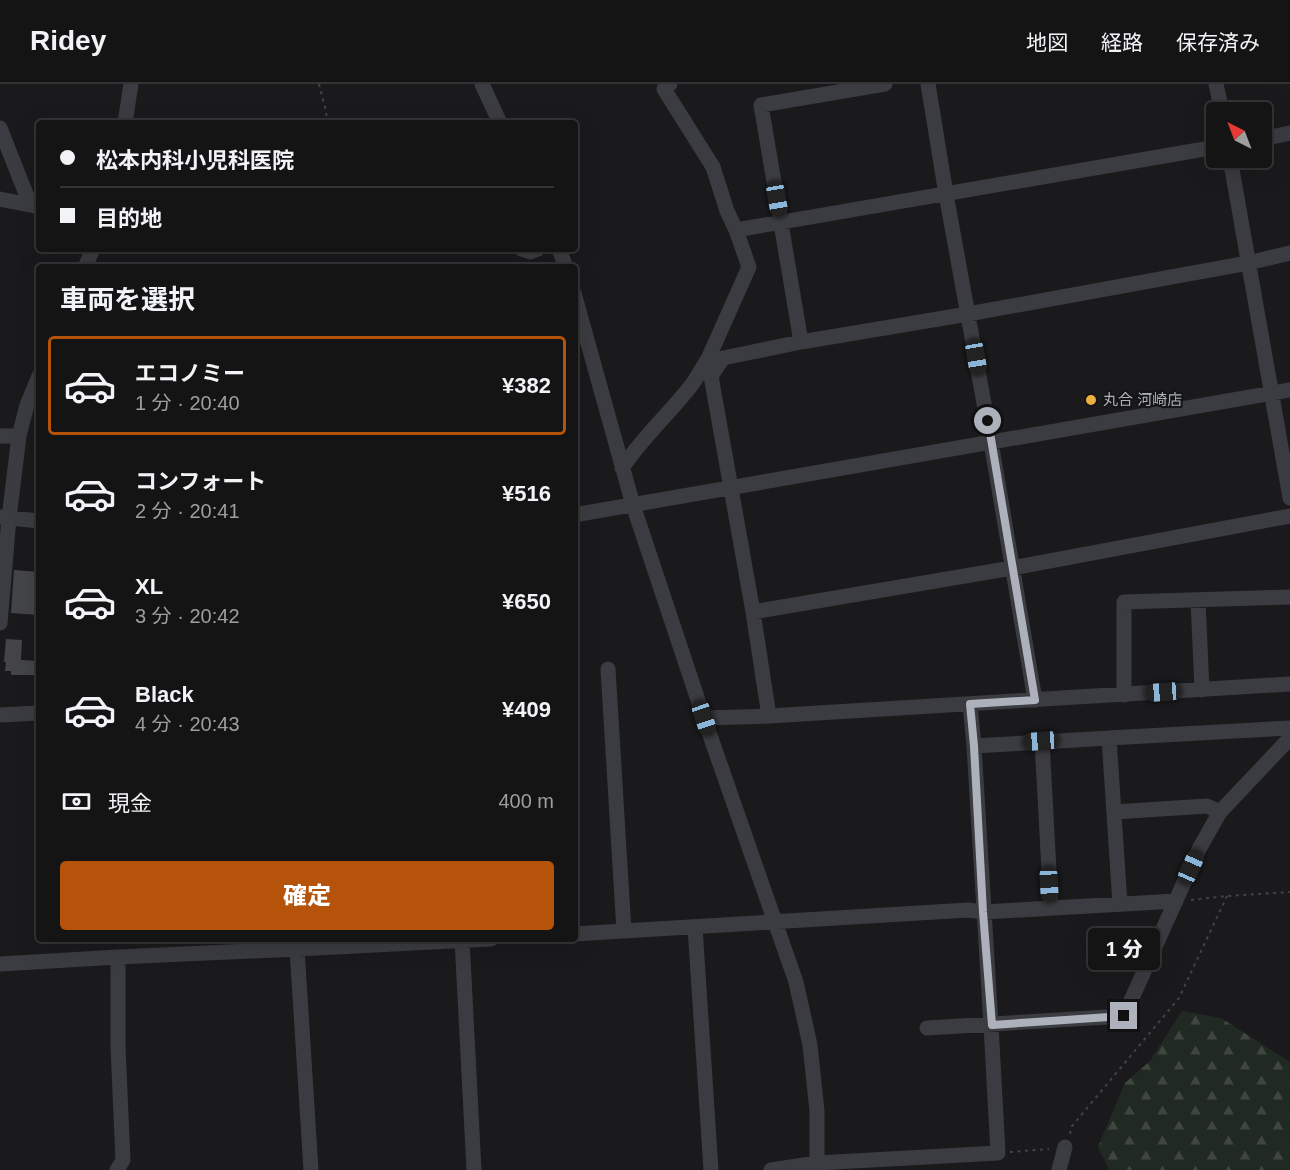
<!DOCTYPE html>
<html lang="ja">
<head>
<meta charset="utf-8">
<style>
  :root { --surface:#141415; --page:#1d1d1e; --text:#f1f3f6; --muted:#9d9ea0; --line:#333334; --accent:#b45309 }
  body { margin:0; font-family:Helvetica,"Noto Sans JP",sans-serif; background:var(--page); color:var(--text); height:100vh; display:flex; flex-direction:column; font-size:22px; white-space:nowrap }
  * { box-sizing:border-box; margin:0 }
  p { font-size:20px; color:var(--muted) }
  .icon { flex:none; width:33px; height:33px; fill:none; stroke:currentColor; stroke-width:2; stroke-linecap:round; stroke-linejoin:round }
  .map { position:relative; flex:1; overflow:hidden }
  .drawer { position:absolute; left:36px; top:180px; width:542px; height:678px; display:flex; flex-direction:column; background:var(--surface); border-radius:6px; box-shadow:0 6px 24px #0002,0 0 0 2px var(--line) }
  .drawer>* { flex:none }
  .hud { position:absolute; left:36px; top:36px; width:542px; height:132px; border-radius:6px; box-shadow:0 6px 24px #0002,0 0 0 2px var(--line); display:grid; align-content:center; height:132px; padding:0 24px; background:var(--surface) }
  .needle { width:39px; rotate:318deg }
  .controls { position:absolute; left:1206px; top:18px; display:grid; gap:12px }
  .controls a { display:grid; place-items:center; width:66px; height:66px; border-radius:6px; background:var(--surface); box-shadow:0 6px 24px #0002,0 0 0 2px var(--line); font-size:30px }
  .end { position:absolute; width:27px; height:27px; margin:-14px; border:8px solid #acb1bb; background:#111; box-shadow:0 0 0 3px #111 }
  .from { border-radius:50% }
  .bubble { position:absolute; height:42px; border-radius:6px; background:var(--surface); box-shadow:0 6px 24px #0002,0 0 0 2px var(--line); font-size:20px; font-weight:800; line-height:42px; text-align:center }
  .car { position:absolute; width:18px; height:36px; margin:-18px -9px; border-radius:8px; box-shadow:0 0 4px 2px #0007; background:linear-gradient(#222 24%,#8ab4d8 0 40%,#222 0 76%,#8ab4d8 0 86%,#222 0) }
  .hud b { display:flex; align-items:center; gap:21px; height:57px; font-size:22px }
  .hud b+b { border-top:2px solid var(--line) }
  .hud i { width:15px; height:15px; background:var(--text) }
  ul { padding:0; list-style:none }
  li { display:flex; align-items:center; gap:18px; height:99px; margin:0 12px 9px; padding:0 12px; border:3px solid transparent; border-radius:6px }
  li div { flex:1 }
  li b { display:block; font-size:22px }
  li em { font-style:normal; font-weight:800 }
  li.on { border-color:var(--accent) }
  li>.icon { width:54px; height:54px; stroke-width:1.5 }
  h2 { padding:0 24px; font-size:27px; line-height:72px }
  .pay { display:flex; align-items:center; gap:15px; height:66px; padding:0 24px; font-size:22px }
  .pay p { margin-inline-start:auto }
  .action { display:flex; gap:12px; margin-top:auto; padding:12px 24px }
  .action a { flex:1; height:69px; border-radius:6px; background:var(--accent); color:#fff; font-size:24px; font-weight:800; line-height:69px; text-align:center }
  header { display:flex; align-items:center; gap:36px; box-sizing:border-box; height:84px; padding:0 30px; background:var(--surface); border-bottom:2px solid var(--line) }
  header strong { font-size:28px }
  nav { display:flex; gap:33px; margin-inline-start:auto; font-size:21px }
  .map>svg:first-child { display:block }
</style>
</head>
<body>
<header>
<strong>Ridey</strong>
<nav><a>地図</a><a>経路</a><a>保存済み</a></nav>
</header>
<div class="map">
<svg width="1290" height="1086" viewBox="0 0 1290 1086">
  <defs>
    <pattern id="forest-firs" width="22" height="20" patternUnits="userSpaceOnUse" patternTransform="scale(1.5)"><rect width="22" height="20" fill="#212a22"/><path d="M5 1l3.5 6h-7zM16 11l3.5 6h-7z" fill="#3f4640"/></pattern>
  </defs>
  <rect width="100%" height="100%" fill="#1a1a1c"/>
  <path fill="url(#forest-firs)" d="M1182,927L1221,934L1290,978V1086H1109L1098,1063L1125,999L1150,977Z"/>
  <path fill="#444549" d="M14,486L39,488V531L11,529Z
    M6,555L22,556L21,576L39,577V591H11V587H5L6,578H4Z"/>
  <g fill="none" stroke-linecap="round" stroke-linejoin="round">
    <path stroke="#414348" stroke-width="2" stroke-dasharray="3 4.5" stroke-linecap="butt" d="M319,0L326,27L327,39
      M1191,816L1227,812L1290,808
      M1070,1050L1072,1042L1179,914L1227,812
      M1010,1068L1049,1065"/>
    <path stroke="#3b3c41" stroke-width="15" d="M482,0L500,39
      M670,0L664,5L713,83L727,127L736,146L1216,63
      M928,0L946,110L991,358L1035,616
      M1216,0L1222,28
      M125,39L131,0
      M0,44L30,120
      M1262,55L1290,49
      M1230,74L1290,414
      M0,115L35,122
      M521,165L530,168L538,165
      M559,165L566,183
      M85,183L93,165
      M574,209L633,421L704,634L796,898L810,961L817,1027V1086
      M801,258L761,21L885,0
      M718,282L708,275L749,183L736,146
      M0,352H19
      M622,384C642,354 668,331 690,303C697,294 702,284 708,275
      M574,431L1290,306
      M0,433L39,437
      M1198,516L1202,606
      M753,528L1012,484L1290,432
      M0,539L9,434L19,352L27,321L39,292
      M608,585L624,847
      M1124,611V518L1290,513
      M0,631L39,629
      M769,632L753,528L711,292L723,274L801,258L968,230L1248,179L1290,169
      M704,634L769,632L1290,600
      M1042,657L1051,824
      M974,662L1109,654
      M1114,728L1207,722L1220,728
      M1120,820L1109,654L1290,644
      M695,843L711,1086
      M574,850L968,826L983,828L1176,817
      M298,855L297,865L491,855
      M462,855L474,1086
      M0,880L118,873L297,865L311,1086
      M927,944L1124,932L1199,765L1220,728L1290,654
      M117,1086L123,1076L118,963V873
      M771,1086L817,1079L998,1069L991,941L974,662L970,620
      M1059,1086L1065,1063"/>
  </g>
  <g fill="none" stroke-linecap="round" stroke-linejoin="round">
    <path stroke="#acb1bb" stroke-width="8" d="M988,337L1035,616L970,620L974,662L983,828L992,941L1124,932"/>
  </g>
  <circle fill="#efaf3e" stroke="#151517" stroke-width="2" cx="1091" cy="316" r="6"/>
  <g text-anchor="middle" stroke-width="4.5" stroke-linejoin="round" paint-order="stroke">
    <g font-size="15" fill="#acb1bb" stroke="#151517" text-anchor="start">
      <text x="1103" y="321">丸合 河崎店</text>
    </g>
  </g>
</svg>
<div class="controls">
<a><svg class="needle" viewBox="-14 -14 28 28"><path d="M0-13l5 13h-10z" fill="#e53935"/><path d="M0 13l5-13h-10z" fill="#9d9ea0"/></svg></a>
</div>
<i class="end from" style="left:988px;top:337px"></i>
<i class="end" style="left:1124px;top:932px"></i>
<div class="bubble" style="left:1088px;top:844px;width:72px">1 分</div>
<i class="car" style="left:777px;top:115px;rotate:170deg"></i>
<i class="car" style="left:976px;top:273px;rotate:170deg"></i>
<i class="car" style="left:1163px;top:608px;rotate:266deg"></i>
<i class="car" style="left:704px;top:634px;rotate:161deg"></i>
<i class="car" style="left:1041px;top:657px;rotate:266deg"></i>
<i class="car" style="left:1191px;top:783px;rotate:24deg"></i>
<i class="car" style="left:1049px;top:800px;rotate:177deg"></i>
<div class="hud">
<b><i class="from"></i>松本内科小児科医院</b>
<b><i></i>目的地</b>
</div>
<section class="drawer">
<h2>車両を選択</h2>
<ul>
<li class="on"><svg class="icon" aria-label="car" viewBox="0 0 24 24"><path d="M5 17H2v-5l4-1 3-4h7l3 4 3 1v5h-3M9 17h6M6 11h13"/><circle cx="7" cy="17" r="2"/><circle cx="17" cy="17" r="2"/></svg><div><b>エコノミー</b><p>1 分 · 20:40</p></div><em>¥382</em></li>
<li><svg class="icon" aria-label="car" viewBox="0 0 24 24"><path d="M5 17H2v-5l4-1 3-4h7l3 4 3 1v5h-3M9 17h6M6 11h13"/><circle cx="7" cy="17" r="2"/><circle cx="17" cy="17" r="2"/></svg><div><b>コンフォート</b><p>2 分 · 20:41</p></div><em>¥516</em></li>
<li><svg class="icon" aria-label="car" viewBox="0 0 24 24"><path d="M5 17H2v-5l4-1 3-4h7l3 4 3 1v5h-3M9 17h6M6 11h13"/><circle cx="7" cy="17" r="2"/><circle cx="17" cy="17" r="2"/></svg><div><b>XL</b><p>3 分 · 20:42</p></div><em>¥650</em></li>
<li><svg class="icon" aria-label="car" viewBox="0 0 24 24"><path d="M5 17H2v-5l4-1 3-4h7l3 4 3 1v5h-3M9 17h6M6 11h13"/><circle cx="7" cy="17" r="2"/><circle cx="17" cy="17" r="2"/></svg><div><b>Black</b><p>4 分 · 20:43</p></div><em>¥409</em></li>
</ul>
<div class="pay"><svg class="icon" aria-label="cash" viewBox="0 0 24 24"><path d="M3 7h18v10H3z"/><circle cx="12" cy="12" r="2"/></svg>現金<p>400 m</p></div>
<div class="action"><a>確定</a></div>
</section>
</div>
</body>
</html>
